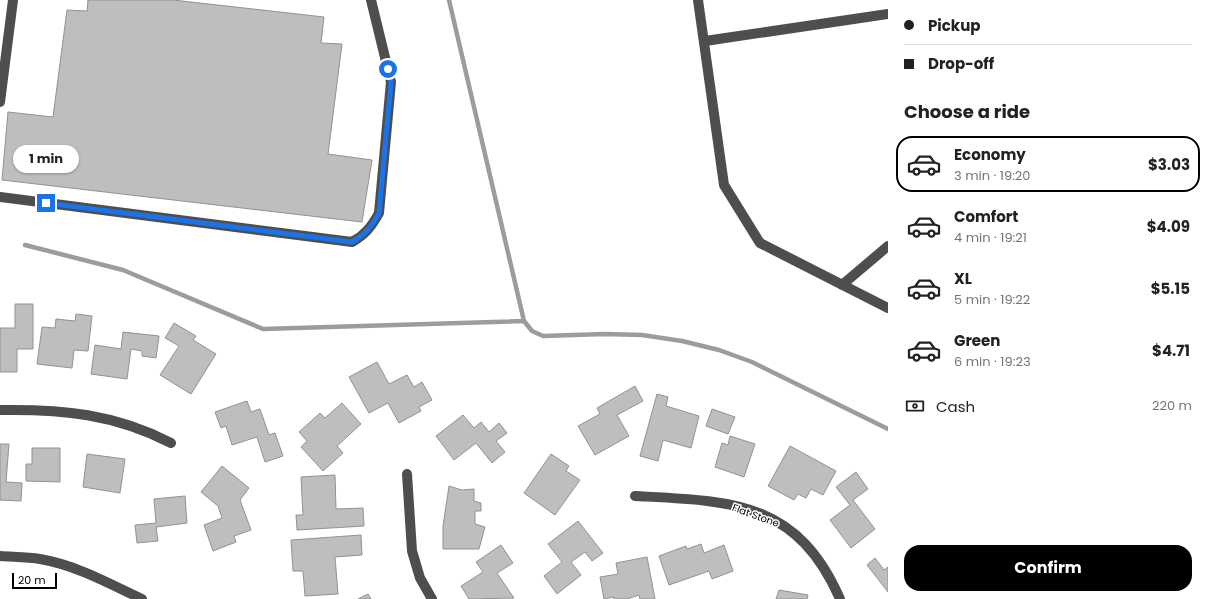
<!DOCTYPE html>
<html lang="en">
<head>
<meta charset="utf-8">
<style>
  :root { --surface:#fff; --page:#f6f6f6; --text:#222; --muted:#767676; --line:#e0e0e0; --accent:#000 }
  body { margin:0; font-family:Poppins,sans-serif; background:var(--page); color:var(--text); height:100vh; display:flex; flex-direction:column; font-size:15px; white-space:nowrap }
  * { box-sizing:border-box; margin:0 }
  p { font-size:13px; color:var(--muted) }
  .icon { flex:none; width:22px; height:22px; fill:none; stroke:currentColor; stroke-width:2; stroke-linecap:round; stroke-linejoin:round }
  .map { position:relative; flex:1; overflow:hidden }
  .side { display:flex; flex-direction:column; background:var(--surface); width:320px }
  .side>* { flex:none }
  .banner { display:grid; align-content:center; height:88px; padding:0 16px; background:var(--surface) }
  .scale { position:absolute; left:12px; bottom:10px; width:45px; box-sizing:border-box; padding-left:4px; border:2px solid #000; border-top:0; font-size:11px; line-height:14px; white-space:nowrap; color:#000; -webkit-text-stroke:3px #fff; paint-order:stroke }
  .end { position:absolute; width:18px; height:18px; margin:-9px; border:5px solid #1a73e8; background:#fff; box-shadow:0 0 0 2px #fff }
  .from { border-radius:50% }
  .bubble { position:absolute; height:28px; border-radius:14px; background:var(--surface); box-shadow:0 1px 3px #0004; font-size:13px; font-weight:700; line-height:28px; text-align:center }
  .banner b { display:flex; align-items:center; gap:14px; height:38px; font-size:15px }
  .banner b+b { border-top:1px solid var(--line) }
  .banner i { width:10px; height:10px; background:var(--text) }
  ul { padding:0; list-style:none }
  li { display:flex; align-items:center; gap:12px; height:56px; margin:0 8px 6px; padding:0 8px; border:2px solid transparent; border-radius:16px }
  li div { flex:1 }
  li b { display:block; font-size:15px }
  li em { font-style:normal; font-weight:700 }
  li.selected { border-color:var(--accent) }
  li>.icon { width:36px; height:36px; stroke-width:1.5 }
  h2 { padding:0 16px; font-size:18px; line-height:48px }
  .pay { display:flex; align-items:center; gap:10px; height:44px; padding:0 16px; font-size:15px }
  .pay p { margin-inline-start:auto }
  .primary-button { display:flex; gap:8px; margin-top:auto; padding:8px 16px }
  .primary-button a { flex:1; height:46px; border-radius:16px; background:var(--accent); color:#fff; font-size:16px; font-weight:700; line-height:46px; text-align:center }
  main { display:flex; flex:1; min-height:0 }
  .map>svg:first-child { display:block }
</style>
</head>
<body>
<main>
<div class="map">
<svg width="888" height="599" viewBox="0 0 888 599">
  <rect width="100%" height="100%" fill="#fff"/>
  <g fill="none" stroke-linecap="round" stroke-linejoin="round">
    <path stroke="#9c9c9c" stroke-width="4.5" d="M449,0L524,321L532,331L543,336L605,334L642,335L682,341L719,350L752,362L888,429
      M25,245L123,270L263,329L524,321"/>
  </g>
  <path fill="#bebebe" stroke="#929292" d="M88,0H173L324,17L321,43L342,44L328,154L372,160L362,222L2,180L8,112L53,117L67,10L87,11Z
    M15,304H33V349H17V372H0V328H15Z
    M76,314L92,316L88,351L74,350L72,368L37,364L42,327L55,328L56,319L75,321Z
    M174,323L196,336L193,340L216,354L191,394L160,375L179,346L165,338Z
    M123,332L159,336L156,358L142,356V351L131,349L127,379L91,374L95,345L121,349Z
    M377,362L389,384L407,375L414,387L422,382L432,400L419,407L421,411L399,423L388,403L369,413L349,377Z
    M635,386L643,401L617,415L629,436L595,455L578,426L600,414L597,408Z
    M657,394L668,397L666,406L699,416L691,448L663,440L658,461L640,456Z
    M247,401L251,412L260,409L269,435L275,433L283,456L265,462L257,437L232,445L226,426L221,428L215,412Z
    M342,403L361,424L337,446L343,453L323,471L301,447L307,441L299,432L320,413L325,418Z
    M712,409L735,417L728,434L706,426Z
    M463,415L474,428L481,422L489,432L499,423L507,433L496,441L505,452L492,463L476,443L454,460L436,436Z
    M730,436L755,444L744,477L715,467L722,443L728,445Z
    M0,444H9L6,482L22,483L21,501L0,500Z
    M790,446L836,471L823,495L811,489L806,498L798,494L794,500L768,486Z
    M32,448H60V482L26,481V464H32Z
    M87,454L125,459L120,493L83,487Z
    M551,454L569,466L566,471L580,480L555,515L524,493Z
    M222,466L249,488L240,500L251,530L234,536L236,542L213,551L204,525L222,518L218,506L201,492Z
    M856,472L868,489L853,500L875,529L851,548L830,520L850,505L836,487Z
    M335,475L336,509L363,508L364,526L297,530L296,515H303L301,477Z
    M449,486L462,490L474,489V501L481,503V511H475V524L485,527L479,549H443V526Z
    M185,496L187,523L156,527L158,541L137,543L135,525L156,523L154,499Z
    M578,521L603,553L592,561L585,552L571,562L581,575L557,594L544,576L562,562L548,544Z
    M361,535L362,555L335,557L338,594L305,596L303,571H293L291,540Z
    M701,544L704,553L724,545L733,571L712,579L709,571L669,585L659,556L686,546L687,549Z
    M501,545L513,563L497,573L514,598L469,599L461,586L483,572L476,562Z
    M647,557L655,599H640L639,595L627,599H614V597L604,599L600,577L618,574L616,563Z
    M875,558L884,570L888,567V592L867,565Z
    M779,590L808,595L807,599H776Z
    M368,594L371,599H358Z"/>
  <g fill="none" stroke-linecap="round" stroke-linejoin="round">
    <path stroke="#4e4e4e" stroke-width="10" d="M698,0L724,185L760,243L888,308
      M705,41L888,14
      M0,102L13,0
      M0,197L352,242C365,235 372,226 379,213L391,82L371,0
      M842,285L888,246
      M0,410C62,409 115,414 171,443
      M407,474L412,551L420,578L432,599
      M635,496C730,501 797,500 840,599
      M0,556C13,557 27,557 40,559C76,565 110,584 142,599"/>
  </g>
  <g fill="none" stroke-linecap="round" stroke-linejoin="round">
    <path stroke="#1a73e8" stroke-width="5" d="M46,203L352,242C365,235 372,226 379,213L391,82L388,69"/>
  </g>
  <g text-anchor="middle" stroke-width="3" stroke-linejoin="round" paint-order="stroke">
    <g font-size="10" fill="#000" stroke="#fff">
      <text transform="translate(756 515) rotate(20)" y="4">Flat Stone</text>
    </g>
  </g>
</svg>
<div class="scale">20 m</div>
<i class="end from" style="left:388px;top:69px"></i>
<i class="end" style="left:46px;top:203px"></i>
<div class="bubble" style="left:13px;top:145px;width:66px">1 min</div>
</div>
<section class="side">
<div class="banner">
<b><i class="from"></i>Pickup</b>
<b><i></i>Drop-off</b>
</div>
<h2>Choose a ride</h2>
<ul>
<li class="selected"><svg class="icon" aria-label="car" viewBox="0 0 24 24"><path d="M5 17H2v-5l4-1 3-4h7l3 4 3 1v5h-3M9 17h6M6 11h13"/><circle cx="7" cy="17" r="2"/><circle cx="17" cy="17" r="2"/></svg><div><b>Economy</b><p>3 min · 19:20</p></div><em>$3.03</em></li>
<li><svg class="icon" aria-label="car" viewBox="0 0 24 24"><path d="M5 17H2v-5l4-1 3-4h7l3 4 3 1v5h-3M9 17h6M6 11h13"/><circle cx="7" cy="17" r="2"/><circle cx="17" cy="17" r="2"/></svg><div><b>Comfort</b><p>4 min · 19:21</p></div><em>$4.09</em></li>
<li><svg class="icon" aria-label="car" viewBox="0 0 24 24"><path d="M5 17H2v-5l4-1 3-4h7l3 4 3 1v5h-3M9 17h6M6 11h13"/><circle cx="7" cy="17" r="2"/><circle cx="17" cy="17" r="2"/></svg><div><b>XL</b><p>5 min · 19:22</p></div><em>$5.15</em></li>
<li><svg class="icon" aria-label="car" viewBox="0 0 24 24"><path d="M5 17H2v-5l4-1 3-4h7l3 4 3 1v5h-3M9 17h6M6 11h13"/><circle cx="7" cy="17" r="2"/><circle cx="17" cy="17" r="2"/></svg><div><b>Green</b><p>6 min · 19:23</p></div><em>$4.71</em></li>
</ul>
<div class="pay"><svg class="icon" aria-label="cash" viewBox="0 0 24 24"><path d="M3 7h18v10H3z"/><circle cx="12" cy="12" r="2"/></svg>Cash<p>220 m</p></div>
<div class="primary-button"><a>Confirm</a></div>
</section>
</main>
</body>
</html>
